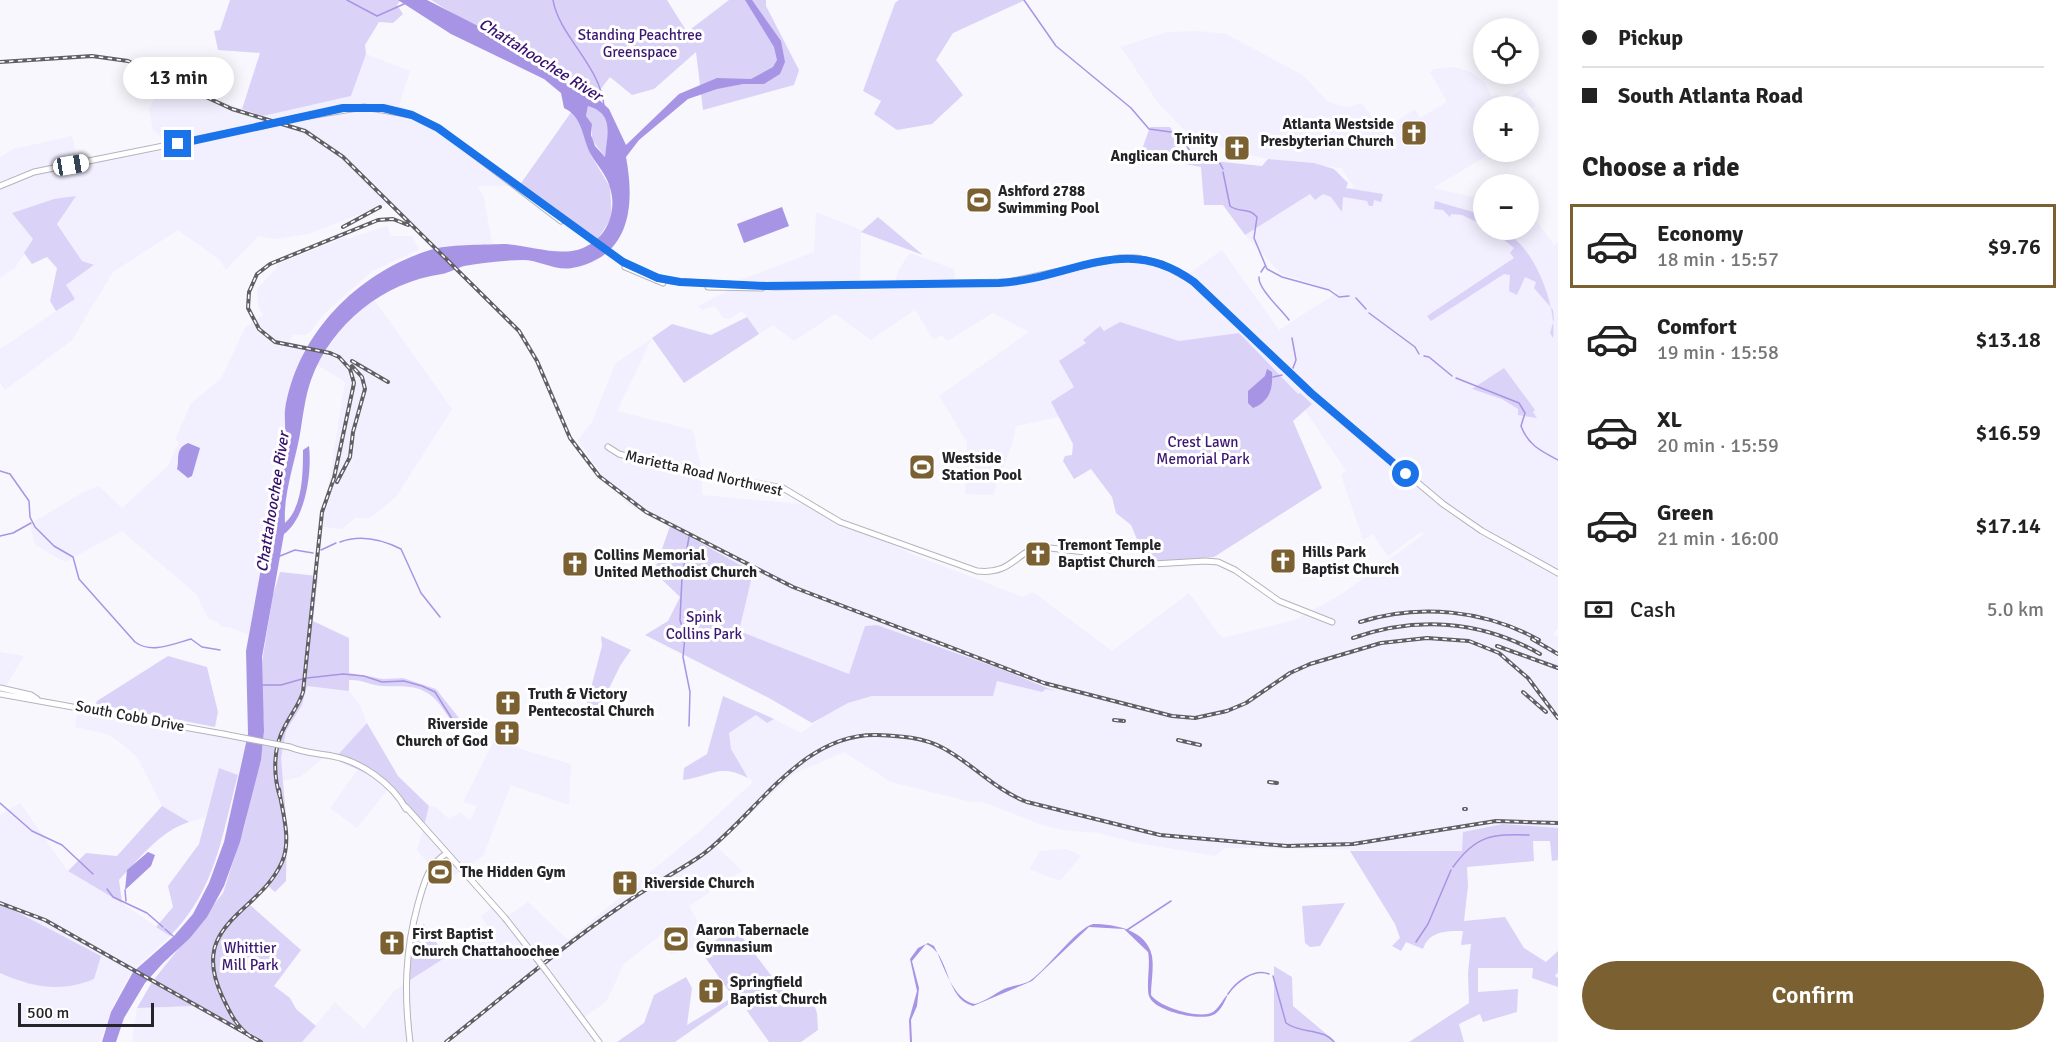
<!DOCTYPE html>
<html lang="en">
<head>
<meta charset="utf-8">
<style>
  :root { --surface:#fff; --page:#f6f6f6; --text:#222; --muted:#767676; --line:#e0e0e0; --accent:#7b6032 }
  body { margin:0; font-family:Signika,sans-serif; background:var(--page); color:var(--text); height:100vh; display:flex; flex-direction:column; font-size:22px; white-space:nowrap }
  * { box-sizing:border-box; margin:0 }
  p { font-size:20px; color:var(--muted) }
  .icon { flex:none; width:33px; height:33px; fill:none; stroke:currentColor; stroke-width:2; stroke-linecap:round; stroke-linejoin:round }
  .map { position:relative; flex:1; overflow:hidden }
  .side { display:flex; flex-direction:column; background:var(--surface); width:510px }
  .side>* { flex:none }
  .hud { display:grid; align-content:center; height:132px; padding:0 24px; background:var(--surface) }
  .tools { position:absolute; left:1473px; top:18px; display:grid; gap:12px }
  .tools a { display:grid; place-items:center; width:66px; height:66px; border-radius:50%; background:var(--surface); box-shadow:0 3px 15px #0003; font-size:30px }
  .scale { position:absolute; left:18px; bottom:15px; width:136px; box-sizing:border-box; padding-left:6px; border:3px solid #252428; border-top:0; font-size:16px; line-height:21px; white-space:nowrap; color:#252428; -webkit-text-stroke:4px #fff; paint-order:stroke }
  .end { position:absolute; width:27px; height:27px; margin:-14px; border:8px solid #1a73e8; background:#fff; box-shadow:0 0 0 3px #fff }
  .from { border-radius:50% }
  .bubble { position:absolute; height:42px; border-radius:21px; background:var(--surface); box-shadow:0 3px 15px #0003; font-size:20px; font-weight:600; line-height:42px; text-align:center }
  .car { position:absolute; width:18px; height:36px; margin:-18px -9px; border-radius:8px; box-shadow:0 0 4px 2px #0007; background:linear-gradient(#fff 24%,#345 0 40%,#fff 0 76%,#345 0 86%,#fff 0) }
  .hud b { display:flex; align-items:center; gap:21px; height:57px; font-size:22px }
  .hud b+b { border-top:2px solid var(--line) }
  .hud i { width:15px; height:15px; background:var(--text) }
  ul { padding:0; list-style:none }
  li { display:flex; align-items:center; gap:18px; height:84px; margin:0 12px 9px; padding:0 12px; border:3px solid transparent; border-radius:0px }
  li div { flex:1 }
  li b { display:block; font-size:22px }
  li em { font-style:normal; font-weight:600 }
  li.active { border-color:var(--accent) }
  li>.icon { width:54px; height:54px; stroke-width:1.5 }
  h2 { padding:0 24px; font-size:27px; line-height:72px }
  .pay { display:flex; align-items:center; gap:15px; height:66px; padding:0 24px; font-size:22px }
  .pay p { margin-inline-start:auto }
  .button { display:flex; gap:12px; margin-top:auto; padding:12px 24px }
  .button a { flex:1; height:69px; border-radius:36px; background:var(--accent); color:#fff; font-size:24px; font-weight:600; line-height:69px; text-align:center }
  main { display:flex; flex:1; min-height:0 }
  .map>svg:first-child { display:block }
</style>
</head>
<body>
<main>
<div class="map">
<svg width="1558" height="1042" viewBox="0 0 1558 1042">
  <rect width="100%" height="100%" fill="#f8f7fe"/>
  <path fill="#f2efff" d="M1197,31L1226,34L1269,57L1304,76L1327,101L1337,105L1348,107L1361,103L1383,131L1415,109L1420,118L1447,102L1430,72L1434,69L1454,67L1471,72L1485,83L1491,96L1498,95L1503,102L1523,88L1536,106L1529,109L1528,106H1484V152H1493L1433,188L1473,197L1483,189L1484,230H1528L1529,210L1554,245L1558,242V628L1553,634L1558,637V828L1463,832V851L1226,848L1215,856L1137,843L1098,833L1063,830L1045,826L983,802H971L891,782L844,752L794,774L716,846L742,871L689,906L710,943L700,950L697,947L670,954L663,933L624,964L606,1002L582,1019L598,1042H302L335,1002L364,1029L394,991L489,928L481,916L495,905L506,917L528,902L568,940L700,831L753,782L739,767L731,749L729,733L756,715L767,723L774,719L801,733L826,715L848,703L872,696H993L997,681L1042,692L1046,689H1054L877,625L865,626L849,674L738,631L753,572L628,504L604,478L578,440L592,422L615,364L652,338L617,411L693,430L702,474V495L812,505L914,555L1023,597L1033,592L1112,651L1189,593L1222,638L1295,620L1342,594L1424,534L1421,532L1388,556L1373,534L1363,540L1341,475L1346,471L1304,409L1312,403L1298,394L1239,334L1179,341L1104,331L1100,326L1084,340L1086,343L1074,387L1052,402L1059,417L1016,426L1013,441L993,495L965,494L967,442L939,396L1029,332L993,313L947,341L942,335L933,339L915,310L871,340L835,314L794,341L773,325L759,334L742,311L730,319L723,318L715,306L702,310L698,306L729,290L735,282L814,252L816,212L861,230L860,290L892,289L899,269L910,253L954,269L955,284L1028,279L1121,261L1157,263L1187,275L1222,250L1279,330L1338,292L1281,274L1245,235L1321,184L1335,198L1354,187L1341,168L1268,159L1227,150L1183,129L1158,103L1121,47L1167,32Z
    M366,54L410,71L399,105L429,122L519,186H478L484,198L492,244L441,250L391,202L308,234L275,239L258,236L226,270L220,260L178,230L113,272L72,340L5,390L0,383V349L74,299L65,285L94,266L82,261L57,223L75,196L12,213L34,239L15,268L0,278V158L13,149L72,136L78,164L165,150L162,138L153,130L149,109L167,74L226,103L263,116L351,96Z
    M387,226L391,236H412L419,250L372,271L325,313L311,331L305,335L293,334L290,342L307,346L296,371L292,404L283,415L286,432L279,487L272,499V533L248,635L229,627H221L219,623L208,618L196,594L122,531L65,562L35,545L30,524L82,493L99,486L122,508L168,466L179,442L175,440L191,403L221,379L245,328L263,315L258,306L257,289L277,268L276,265L345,237L347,239Z
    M373,298L452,409L396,497L370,518H355L342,529L323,527L322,532H317L328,488L345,382L316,364L327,339Z
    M0,652L24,656L0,696Z
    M307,686L349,691L360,705L367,723L334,759L324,758L300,777L282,781L281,758L286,731L302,705Z
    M78,707L246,741L238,775L219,768L205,817L189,822L162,806L137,757L117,740L107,734L75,727Z
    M494,741L571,764L569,805L511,785L483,856L444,882L417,850L429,806L437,808L449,819L460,812L470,821L477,806L463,802Z
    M359,768L389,788L357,828L330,808Z
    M20,803L68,871L122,903L170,936L132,971L113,1006L100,1042H0V973L24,983L101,956L0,903V815Z
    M1067,849L1081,856L1060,881L1029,869L1040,851Z
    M195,1006L258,1042H132L137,1008Z"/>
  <path fill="#dbd2f8" d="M230,0H398L400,1L397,5L403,14L393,23L379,22L365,45L366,54L351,96L263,116L242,109L260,53L218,50L214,31L220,30Z
    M431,0H667L687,32L729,0H766V6L799,70L794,85L703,110L696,52L654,89L632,95L610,77L596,95L540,54L460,18Z
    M899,0H1025L953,33L936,60L963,95L932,124L897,130L874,114L881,101L863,91L895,3Z
    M588,106C615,112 608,138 605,157L592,140V124L586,116Z
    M572,111L578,120L592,157L610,187L612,217L597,240L519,186Z
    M1150,127H1170L1188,154L1213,161L1262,166L1268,159L1314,163L1334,169L1348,183L1346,188L1383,194L1381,202L1374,200L1373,206H1369L1367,201L1343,197L1342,212L1331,197L1323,194L1315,200L1310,194L1245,235L1223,205H1204L1201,167L1140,155Z
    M76,196L57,224L82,261L94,265L66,285L75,299L56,311L50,301L57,268L47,257L32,264L24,253L33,239L12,213L54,199Z
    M1435,201L1480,214L1483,217V225L1462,215L1451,214L1450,217L1443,210L1434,209Z
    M878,217L923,255L861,232Z
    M1492,230C1529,229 1558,305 1553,338L1550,333L1554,319L1553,310L1534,288L1536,282L1525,277L1517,295L1509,291L1510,275L1504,274L1431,321L1427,316L1514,258L1510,253L1514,248Z
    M747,317L759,334L684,383L652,338L672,324L711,335Z
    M1120,322L1179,341L1239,333L1298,394L1300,393L1312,404L1293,421L1322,488L1214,557L1140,564L1144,556L1131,525L1116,513L1112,497L1091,469L1074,479L1063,461L1065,456L1072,455L1073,444L1051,402L1074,387L1059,361L1086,343L1083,340L1100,326L1104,331Z
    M1504,368L1535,410L1533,412L1537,418L1518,415V409L1502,399L1472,389Z
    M670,526L753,572L739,631L849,674L865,626L877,625L998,668L1055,691L1046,689L1042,692L997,681L993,696H872L848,703L812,723L769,698L645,635L668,621L680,597L654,572Z
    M280,572L318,576L313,621L349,638V673L383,679L403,678L436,689L463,723L466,731C454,731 444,707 435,699C419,683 401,687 382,686C370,685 361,679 349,680V691L307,686L302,705L286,731L281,758L287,829L286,881L275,892L268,886L249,904L301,950L274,986L290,998L296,1009L316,1026L302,1042H258L195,1006L137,1008L152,982L223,893L244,828L263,745L264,722L260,698L262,662L273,595Z
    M601,636L631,650L620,666L596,715L586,707L602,646Z
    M168,656L207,667L218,712L215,727L96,704L97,701Z
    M723,696L774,719L767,723L756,715L729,733L731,749L748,778C719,763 712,776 683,780L684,768L707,754Z
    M367,723L398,776L429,806L424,826L377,778L334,759Z
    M219,768L238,775C222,834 216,890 170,936L156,927L173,907L168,886L199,844Z
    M162,806L189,822C160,831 140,858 119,880L122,903L68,871L86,853L117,856Z
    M1503,824L1558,828V860L1552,861L1550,841H1533L1534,861L1467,867L1468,886L1464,921L1505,917L1524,948L1546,962L1558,951V972L1555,976L1558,978V987L1532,978L1533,968H1478V992L1518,989L1517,1012L1483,1022L1480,1014L1459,1024L1464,1042H1409L1469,1003L1468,973L1471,944L1461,945L1463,931C1446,931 1429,931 1423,949L1406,942L1401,951L1392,946L1400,938L1395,924L1350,851H1462L1463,832Z
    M0,903L101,956L94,979C61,993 31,987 0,973Z
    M1345,903L1320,946L1310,947L1305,943L1302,906Z
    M424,924L446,957L407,982L411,933Z
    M735,928L783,991L812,998L817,1013L818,1030L801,1042H769L738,998L675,1042H617L644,1023L654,995L686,977L692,988L687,1025L733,997L700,950Z
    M1274,966L1292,977L1293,1006L1336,1042H1274Z"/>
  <path fill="#a894e4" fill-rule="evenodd" d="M398,0H427L559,67L579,81L609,109L626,145L679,94L717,78L751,79L773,67L777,60L774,47L745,0H752L781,41L785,62L780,74L764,84H743L717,89L688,99L639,140L626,157C635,205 631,257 572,268C555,271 539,260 523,260C504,260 482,263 464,266C456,268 449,273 442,274C384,282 331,324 311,380C305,397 303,416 300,434C295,462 283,495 285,523C303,507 303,472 303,450L309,446C312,472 306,518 284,534L262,657L264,731L261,760L240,842L224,886L207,917L190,938L163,963L145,983L124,1018L116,1042H102L111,1012L133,972L174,936L193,914L209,883L224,842L248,734L246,651L285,437C286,428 284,419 285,410C297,334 357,273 430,250C449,244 481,245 502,244C527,244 559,258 583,248C612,236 620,202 605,176C601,168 594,161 590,153C582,136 582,116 564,108L561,93L544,79L451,34ZM588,106C615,114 607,135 605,157L595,146L591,135L592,124L586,116Z
    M782,207L789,226L744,243L737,224Z
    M1267,369L1272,372C1273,389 1270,401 1253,408L1248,403V391L1265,376Z
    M188,443L200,448L192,476L188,478L177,469C180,460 174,449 188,443Z
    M148,852L155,855L151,866L125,890L127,870Z
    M1093,924C1115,924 1147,930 1152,956C1154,969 1151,982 1151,995C1159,1007 1200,1020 1213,1012C1219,1008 1223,999 1228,994C1225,1001 1222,1009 1215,1014C1203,1022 1157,1012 1150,998C1145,991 1151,964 1148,952L1124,929L1089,927L1032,981L973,1006C944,998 951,954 926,944L912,961L919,988L917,1006L911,1020L912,1042H910L909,1020L917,991L910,959L918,948L928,943L934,946C943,963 953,1001 975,1004C986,1001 994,994 1004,989C1013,985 1024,985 1031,980C1048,968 1077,928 1093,924Z"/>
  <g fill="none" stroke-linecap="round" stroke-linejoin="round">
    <path stroke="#a894e4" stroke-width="1.5" d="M347,0L377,16L404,4
      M553,0C559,36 600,65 604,106
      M1024,0L1056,46L1131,108L1149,129L1178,133L1190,151L1214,153L1223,169
      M1223,172L1230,206C1239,213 1249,207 1257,217L1254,238L1267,269L1282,277L1329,290L1339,297L1349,296
      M1261,272L1265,266
      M1259,277C1258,289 1281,309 1289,320
      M1356,298L1366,309
      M1369,313L1415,347L1419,354
      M1292,338L1296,360L1293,368
      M1424,356L1429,357L1452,376
      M1273,377L1282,375
      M1456,378L1519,403L1525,413L1521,426C1528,445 1541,451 1558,460
      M0,471L10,474L29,501L30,517L35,527L54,546L73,557L79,579L135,642C151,654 173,644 191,639L202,647L220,650
      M0,536L13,533L31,523
      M340,542C361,534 381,539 401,549L421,593L440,617
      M321,550L336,543
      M280,556L295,550L313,553
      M307,678L343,674L364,676L382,682L404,681L422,686L435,692L454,722L461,727
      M261,685H281L302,679
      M689,726L690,692L683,657L685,636L680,620L682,577L689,537
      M0,803L32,831L62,845L93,874
      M1453,867C1476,835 1492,834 1529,835
      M107,889L113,897L147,913L163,927
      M125,890L126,901
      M165,929L173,936
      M1127,930L1171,901
      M1416,942L1428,924L1451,870
      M1273,976L1286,1023C1301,1034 1323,1028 1334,1042
      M1228,994C1236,982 1254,968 1269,974"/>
    <defs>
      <path id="secondary" d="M296,118L364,107L412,115L439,128L561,221
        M467,149L623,262L643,273L671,281L776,287L1008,282L1119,258H1137L1162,264L1194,282L1311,393L1443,504L1482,531L1558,573
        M0,186L34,172L262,126
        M625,267L663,283
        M708,287L762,288
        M608,447L619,454L667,467L783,488L840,522L977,571C1013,575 1015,551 1041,547L1103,554L1136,565L1205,561L1218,562L1235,570L1279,601L1332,622
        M0,688L31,695L37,699
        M0,694L223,734
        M290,747C303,753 318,753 332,756C360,761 392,783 406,809
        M406,807L505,918L537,959
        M547,972L599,1042
        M410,1042C404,994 405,951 418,904C424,883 428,865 447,853"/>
    </defs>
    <use href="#secondary" stroke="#b5b3bc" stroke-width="7"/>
    <use href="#secondary" stroke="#fff" stroke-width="5"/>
    <defs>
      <path id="rail" d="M0,62L92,56L128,61L232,109L305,131L343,157L519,331L537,361L570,438L599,476L646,512L793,587L1044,683L1172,716L1195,718L1227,711L1246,703L1290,673L1310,664L1381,643L1427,638L1469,641L1499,653L1528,678L1558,718
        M343,227L380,207
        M352,361L388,382
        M337,482L350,457L353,432L365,389L362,377L352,366
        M1360,622C1419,603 1485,610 1539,640
        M1353,638C1416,616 1481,620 1540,654
        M1532,639L1558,654
        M1497,646L1558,668
        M1523,692L1546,712
        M1114,720L1124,721
        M1178,740L1200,745
        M1269,782L1277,783
        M280,797C273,774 273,747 285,726C291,714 299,705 303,692L322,512L334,478L354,383L350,369L339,357L330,353L275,342L259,329L248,308L249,292L257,274L270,264L378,220L393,219L408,225
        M1464,809H1466
        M0,903L45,920L261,1042
        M251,1037C236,1026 230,1013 222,996C188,923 259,914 282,862C292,839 282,812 279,789
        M446,1042C504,996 560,948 621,906C647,887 676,873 702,855C756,815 801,733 877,735C900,736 923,737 943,748C973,764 995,790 1027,802L1160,835L1287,846L1353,844L1496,821L1558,823"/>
    </defs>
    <use href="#rail" stroke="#605f64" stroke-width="4"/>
    <use href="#rail" stroke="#fff" stroke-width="1.5" stroke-dasharray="4.5" stroke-linecap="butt"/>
    <defs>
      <path id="secondary-bridge" d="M262,126L296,118
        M223,734L290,747
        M537,959L547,972"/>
    </defs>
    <use href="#secondary-bridge" stroke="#b5b3bc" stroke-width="7" stroke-linecap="butt"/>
    <use href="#secondary-bridge" stroke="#fff" stroke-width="5"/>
  </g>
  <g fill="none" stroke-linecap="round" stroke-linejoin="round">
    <path stroke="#1a73e8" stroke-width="8" d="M178,144L343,108H383L412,115L438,128L623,262L658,278L680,282L766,286L999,283C1072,279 1125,231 1194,282L1311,393L1406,474"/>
  </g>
  <defs>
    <symbol id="church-square" viewBox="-11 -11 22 22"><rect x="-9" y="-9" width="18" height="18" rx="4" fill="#7b6032" stroke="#fff"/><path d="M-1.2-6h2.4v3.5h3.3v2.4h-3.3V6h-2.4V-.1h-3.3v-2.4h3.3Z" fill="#fff"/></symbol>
    <symbol id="stadium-square" viewBox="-11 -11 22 22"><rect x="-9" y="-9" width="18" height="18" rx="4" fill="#7b6032" stroke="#fff"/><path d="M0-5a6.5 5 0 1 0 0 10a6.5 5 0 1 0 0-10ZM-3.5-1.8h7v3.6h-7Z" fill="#fff"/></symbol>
  </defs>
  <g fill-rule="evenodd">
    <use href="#church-square" x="1399" y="118" width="30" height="30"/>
    <use href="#church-square" x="1222" y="133" width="30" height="30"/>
    <use href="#stadium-square" x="964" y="185" width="30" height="30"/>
    <use href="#stadium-square" x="907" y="452" width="30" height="30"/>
    <use href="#church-square" x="1023" y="539" width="30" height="30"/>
    <use href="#church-square" x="1268" y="546" width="30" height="30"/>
    <use href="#church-square" x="560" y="549" width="30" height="30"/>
    <use href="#church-square" x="493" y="688" width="30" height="30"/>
    <use href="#church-square" x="492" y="718" width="30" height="30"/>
    <use href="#stadium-square" x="425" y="857" width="30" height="30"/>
    <use href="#church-square" x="610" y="868" width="30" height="30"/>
    <use href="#stadium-square" x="661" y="924" width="30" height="30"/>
    <use href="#church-square" x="377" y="928" width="30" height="30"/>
    <use href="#church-square" x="696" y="976" width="30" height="30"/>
  </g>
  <g text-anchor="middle" stroke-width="6" stroke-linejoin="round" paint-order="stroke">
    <g font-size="15" fill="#3c1773" stroke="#fff">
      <text x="640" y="40">Standing Peachtree<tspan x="640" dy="17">Greenspace</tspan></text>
      <text x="1203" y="447">Crest Lawn<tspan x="1203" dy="17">Memorial Park</tspan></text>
      <text x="704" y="622">Spink<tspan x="704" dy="17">Collins Park</tspan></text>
      <text x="250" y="953">Whittier<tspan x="250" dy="17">Mill Park</tspan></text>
    </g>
    <g font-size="15" font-weight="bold" fill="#252428" stroke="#fff" text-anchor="start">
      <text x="1394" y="129" text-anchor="end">Atlanta Westside<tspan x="1394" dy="17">Presbyterian Church</tspan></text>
      <text x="1218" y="144" text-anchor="end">Trinity<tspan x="1218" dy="17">Anglican Church</tspan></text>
      <text x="998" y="196">Ashford 2788<tspan x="998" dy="17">Swimming Pool</tspan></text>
      <text x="942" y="463">Westside<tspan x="942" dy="17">Station Pool</tspan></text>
      <text x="1058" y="550">Tremont Temple<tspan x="1058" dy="17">Baptist Church</tspan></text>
      <text x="1302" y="557">Hills Park<tspan x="1302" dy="17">Baptist Church</tspan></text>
      <text x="594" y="560">Collins Memorial<tspan x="594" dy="17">United Methodist Church</tspan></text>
      <text x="528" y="699">Truth &amp; Victory<tspan x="528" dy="17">Pentecostal Church</tspan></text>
      <text x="488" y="729" text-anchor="end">Riverside<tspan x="488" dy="17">Church of God</tspan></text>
      <text x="460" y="877">The Hidden Gym</text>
      <text x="644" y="888">Riverside Church</text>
      <text x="696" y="935">Aaron Tabernacle<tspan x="696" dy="17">Gymnasium</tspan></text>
      <text x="412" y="939">First Baptist<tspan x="412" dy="17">Church Chattahoochee</tspan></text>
      <text x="730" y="987">Springfield<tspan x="730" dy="17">Baptist Church</tspan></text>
    </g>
    <g font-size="15" fill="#252428" stroke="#fff">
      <text transform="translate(704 473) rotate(13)" y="5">Marietta Road Northwest</text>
      <text transform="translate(130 716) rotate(11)" y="5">South Cobb Drive</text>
    </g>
    <g font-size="16" font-style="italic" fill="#370f6d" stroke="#fff">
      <text transform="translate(541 59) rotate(32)" y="6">Chattahoochee River</text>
      <text transform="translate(272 502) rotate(-81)" y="6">Chattahoochee River</text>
    </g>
  </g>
</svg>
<div class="tools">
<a><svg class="icon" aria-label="locate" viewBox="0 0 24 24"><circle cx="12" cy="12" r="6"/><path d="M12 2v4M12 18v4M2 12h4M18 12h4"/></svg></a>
<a>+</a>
<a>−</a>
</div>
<div class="scale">500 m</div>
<i class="end from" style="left:1406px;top:474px"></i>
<i class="end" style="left:178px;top:144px"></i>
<div class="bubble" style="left:123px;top:57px;width:111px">13 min</div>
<i class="car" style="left:71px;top:165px;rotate:80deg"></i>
</div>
<section class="side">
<div class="hud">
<b><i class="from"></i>Pickup</b>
<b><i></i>South Atlanta Road</b>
</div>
<h2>Choose a ride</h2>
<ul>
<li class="active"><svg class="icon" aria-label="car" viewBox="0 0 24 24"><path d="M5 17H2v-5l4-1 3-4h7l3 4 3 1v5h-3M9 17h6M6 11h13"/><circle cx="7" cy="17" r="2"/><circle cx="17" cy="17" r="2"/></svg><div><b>Economy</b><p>18 min · 15:57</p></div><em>$9.76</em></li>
<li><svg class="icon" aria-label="car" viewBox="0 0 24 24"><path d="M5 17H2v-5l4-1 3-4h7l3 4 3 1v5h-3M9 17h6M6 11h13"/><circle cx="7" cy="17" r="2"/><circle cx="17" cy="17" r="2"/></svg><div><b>Comfort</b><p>19 min · 15:58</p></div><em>$13.18</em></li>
<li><svg class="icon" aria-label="car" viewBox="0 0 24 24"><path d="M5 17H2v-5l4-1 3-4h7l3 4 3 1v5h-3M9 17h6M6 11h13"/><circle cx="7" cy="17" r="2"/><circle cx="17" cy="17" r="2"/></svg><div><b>XL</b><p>20 min · 15:59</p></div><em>$16.59</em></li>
<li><svg class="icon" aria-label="car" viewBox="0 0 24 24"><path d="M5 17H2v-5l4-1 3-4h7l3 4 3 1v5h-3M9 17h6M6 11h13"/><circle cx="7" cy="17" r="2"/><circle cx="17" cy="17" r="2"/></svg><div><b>Green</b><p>21 min · 16:00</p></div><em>$17.14</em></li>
</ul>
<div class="pay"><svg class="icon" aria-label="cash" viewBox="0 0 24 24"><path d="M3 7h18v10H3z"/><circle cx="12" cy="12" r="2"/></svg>Cash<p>5.0 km</p></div>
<div class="button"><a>Confirm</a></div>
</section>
</main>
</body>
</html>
